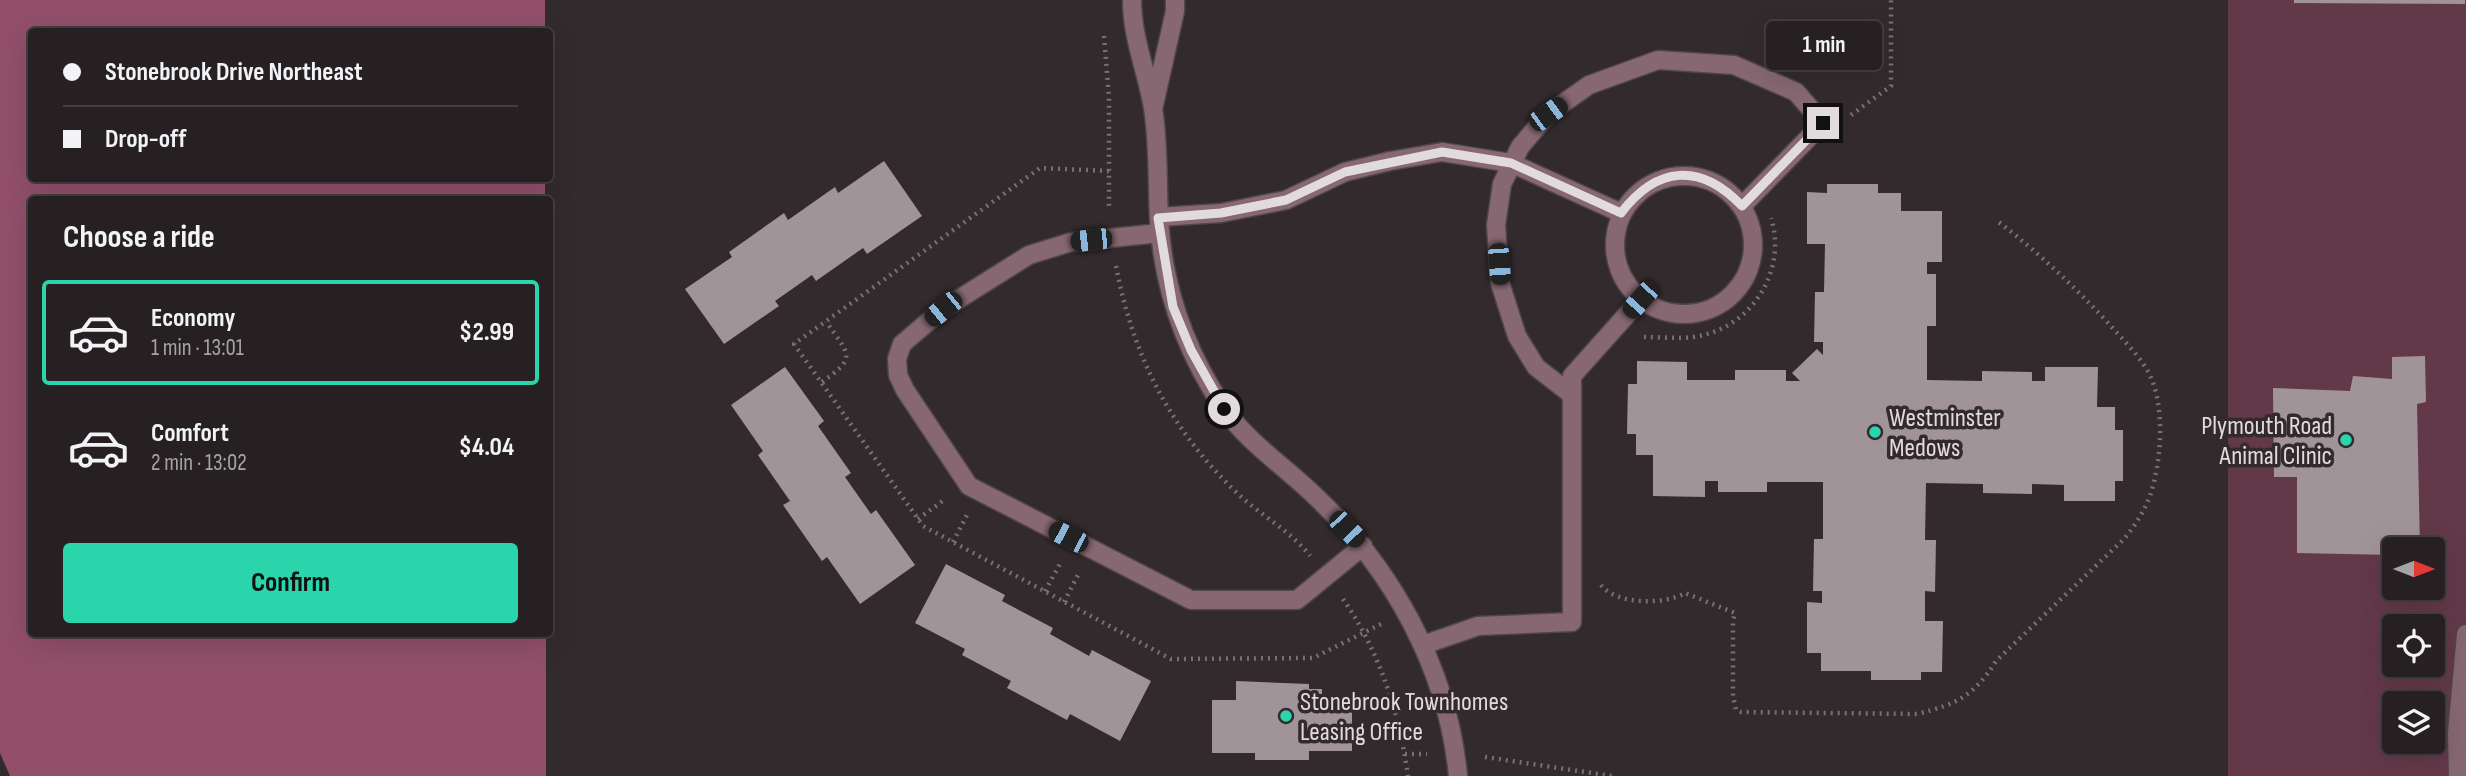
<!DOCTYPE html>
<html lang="en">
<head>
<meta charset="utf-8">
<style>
  :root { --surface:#262022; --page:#2e282a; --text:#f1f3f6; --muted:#a4a3a5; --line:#423e40; --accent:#2bd5ac }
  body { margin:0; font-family:"Sofia Sans Condensed",sans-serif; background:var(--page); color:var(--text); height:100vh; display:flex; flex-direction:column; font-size:26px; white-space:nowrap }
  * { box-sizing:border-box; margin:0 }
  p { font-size:23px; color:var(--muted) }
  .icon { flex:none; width:38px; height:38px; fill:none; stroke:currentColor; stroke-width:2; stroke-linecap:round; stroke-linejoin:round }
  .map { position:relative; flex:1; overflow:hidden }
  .sheet { position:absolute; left:28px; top:196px; width:525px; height:441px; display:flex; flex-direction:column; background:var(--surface); border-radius:7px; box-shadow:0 7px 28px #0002,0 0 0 2px var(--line) }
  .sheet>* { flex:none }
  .banner { position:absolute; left:28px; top:28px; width:525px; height:154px; border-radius:7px; box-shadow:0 7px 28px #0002,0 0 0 2px var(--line); display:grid; align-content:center; height:154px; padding:0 35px; background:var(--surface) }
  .needle { width:46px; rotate:90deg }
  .tools { position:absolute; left:2382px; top:537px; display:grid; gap:14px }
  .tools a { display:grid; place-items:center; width:63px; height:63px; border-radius:7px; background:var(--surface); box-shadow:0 7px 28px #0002,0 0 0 2px var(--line); font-size:35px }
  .end { position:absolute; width:32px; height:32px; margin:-16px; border:9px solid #e2dbdd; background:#111; box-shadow:0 0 0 4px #111 }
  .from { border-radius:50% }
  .bubble { position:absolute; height:49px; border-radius:7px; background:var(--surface); box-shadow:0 7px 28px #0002,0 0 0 2px var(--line); font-size:23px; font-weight:700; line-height:49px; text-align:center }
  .car { position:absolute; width:21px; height:42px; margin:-21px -10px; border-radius:9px; box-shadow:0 0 5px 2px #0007; background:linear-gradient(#222 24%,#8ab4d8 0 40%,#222 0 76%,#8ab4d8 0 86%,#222 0) }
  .banner b { display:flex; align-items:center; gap:24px; height:66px; font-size:26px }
  .banner b+b { border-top:2px solid var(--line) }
  .banner i { width:18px; height:18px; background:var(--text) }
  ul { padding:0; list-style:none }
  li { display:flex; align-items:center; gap:21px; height:105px; margin:0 14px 10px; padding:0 21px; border:4px solid transparent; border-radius:7px }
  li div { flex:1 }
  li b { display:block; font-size:26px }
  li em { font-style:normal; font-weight:700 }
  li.current { border-color:var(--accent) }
  li>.icon { width:63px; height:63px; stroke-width:1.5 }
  h2 { padding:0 35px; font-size:32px; line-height:84px }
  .button { display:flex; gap:14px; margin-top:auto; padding:14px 35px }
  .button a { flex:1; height:80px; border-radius:7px; background:var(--accent); color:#111; font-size:28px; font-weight:700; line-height:80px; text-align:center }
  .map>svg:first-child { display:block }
</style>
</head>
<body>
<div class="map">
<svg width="2466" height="776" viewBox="0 0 2466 776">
  <rect width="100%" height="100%" fill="#332a2d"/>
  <path fill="#63394a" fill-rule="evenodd" d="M2228,0H2466V634L2458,776H2228ZM2394,550H2432V588H2394ZM2394,626H2432V665H2394ZM2394,704H2432V742H2394Z"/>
  <path fill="#914f6a" d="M0,0H545V31L32,32V178H545V199L32,200V634H546V776H10L0,753Z"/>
  <path fill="#a19499" d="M2294,0H2465V4L2294,3Z
    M884,161L922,216L867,254L863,248L816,281L812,275L775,301L779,306L724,344L685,289L732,257L729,252L784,213L788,220L835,187L838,193Z
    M1827,184H1878V193H1901V211H1942V262H1927V274H1936V326H1927V380L1982,381V371L2032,372V381H2045V367H2098L2097,407H2115V430H2123V481H2115V501H2064V485L2032,484V494L1983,493V484L1926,483L1925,540H1936L1935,592L1925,591V621H1943L1942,672H1921V680H1871V671H1821V653H1807V602L1822,603V591H1813L1814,539H1823V482H1767V492H1718V481H1705V497L1653,496V455H1636V434H1627L1628,384H1637V361L1687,362V380H1735V370H1786V381H1800L1792,373L1817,349L1823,355V342H1814L1815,292H1824L1825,244H1807V192L1827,193Z
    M2425,356L2426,402L2417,404L2420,550H2394V555L2297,553V477H2274L2273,388L2350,391L2353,376L2392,379V357Z
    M785,367L824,421L818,426L851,473L845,477L871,514L876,510L915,565L860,604L827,557L822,561L783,505L790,501L758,455L763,451L731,405Z
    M946,564L1005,595L1002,601L1053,628L1050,634L1089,656L1092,650L1151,681L1120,741L1070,714L1067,720L1007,688L1011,681L962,655L965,649L915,623Z
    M1236,681L1309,684V689H1322V702L1352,703V751H1309V760H1255V753H1212V700H1236Z"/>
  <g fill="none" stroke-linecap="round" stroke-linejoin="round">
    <defs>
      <path id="minor" d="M1132,0C1132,38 1147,72 1153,108C1159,145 1157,183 1159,219C1163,288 1185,350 1223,407C1247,442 1284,466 1314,495C1392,568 1448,669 1458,776
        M1154,105L1175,11V0
        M1615 245a69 69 0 1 1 138 0a69 69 0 1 1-138 0Z
        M1159,217L1221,213L1286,200L1345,172L1390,161L1442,152L1511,163L1621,213
        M1160,233L1071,242L1029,255L943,309L902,344L897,359L898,375L905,390L969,486L1191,600H1297L1363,546
        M1572,395L1536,367L1517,336L1500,283L1496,225L1502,184L1520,147L1548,114L1589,85L1658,60L1734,65L1796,92L1823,123L1742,206
        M1423,645L1478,626L1572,622V376L1640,300
        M2458,776L2457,733L2466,634"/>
    </defs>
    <use href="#minor" stroke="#4f4649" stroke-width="21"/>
    <path stroke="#797073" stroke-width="4.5" stroke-dasharray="2 5" stroke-linecap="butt" d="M1104,36L1109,97V209
      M1851,115L1891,86V0
      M1109,171L1040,168L794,344L923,526L1171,659L1313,658L1381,624
      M1116,266C1133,356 1170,429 1237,493C1260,515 1291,531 1310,556
      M1644,337C1660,337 1678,339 1693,337C1750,330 1788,272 1771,218
      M822,382C859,356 848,355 826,321
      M918,519L944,500
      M953,542L967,515
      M1601,585C1616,605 1665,605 1685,593L1735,613L1733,621V696L1736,710L1741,712L1917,714C1957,704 1974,696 1996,661L2125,538C2135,525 2144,512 2150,496C2161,463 2165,413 2152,380C2144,360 2124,341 2110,325C2073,285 2039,253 1996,220
      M1045,591L1060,564
      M1343,599C1380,652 1399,713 1408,776
      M1064,602L1078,575
      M1405,754H1427
      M1485,757L1612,776"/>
    <use href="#minor" stroke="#866772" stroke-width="18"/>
  </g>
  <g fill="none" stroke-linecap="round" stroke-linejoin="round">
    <path stroke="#e2dbdd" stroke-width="9" d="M1224,409L1191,350L1173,307L1158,218L1221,213L1286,200L1345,172L1442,152L1511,163L1621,213C1657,166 1700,162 1742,206L1823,123"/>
  </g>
  <g fill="#2bd5ac" stroke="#332a2d" stroke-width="2.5">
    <circle cx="1875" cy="432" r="7"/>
    <circle cx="2346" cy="440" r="7"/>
    <circle cx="1286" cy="716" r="7"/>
  </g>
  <g text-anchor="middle" stroke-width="7" stroke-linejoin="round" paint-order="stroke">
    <g font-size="26" fill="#e2dbdd" stroke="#332a2d" text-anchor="start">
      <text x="1889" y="426">Westminster<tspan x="1889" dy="30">Medows</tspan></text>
      <text x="2332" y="434" text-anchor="end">Plymouth Road<tspan x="2332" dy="30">Animal Clinic</tspan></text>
      <text x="1300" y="710">Stonebrook Townhomes<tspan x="1300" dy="30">Leasing Office</tspan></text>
    </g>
  </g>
</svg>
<div class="tools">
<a><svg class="needle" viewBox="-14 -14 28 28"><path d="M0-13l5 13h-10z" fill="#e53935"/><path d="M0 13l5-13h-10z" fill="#a4a3a5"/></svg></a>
<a><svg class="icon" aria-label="locate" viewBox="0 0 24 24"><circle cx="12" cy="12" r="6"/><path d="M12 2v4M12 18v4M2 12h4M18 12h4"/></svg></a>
<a><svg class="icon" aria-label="layers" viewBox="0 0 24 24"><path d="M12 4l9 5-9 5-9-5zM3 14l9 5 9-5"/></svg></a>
</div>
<i class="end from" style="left:1224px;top:409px"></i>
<i class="end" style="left:1823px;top:123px"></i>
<div class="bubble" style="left:1766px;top:21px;width:116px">1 min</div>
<i class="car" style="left:1548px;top:114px;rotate:54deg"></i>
<i class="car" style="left:1091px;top:240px;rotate:264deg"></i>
<i class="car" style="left:1499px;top:264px;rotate:176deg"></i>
<i class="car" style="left:1640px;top:300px;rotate:222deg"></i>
<i class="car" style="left:943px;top:309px;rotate:231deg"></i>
<i class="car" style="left:1347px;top:529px;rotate:136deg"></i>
<i class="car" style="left:1068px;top:537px;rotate:297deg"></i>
<div class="banner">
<b><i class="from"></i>Stonebrook Drive Northeast</b>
<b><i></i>Drop-off</b>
</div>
<section class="sheet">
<h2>Choose a ride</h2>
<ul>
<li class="current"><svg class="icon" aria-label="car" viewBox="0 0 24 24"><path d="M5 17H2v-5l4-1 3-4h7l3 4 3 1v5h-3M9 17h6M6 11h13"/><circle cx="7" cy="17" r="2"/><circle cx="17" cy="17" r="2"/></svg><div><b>Economy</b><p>1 min · 13:01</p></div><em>$2.99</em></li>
<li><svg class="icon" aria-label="car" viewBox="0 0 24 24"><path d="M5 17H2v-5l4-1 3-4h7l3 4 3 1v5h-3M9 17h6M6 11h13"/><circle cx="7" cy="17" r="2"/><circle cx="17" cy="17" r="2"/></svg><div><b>Comfort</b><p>2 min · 13:02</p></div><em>$4.04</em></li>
</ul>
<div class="button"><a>Confirm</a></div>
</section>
</div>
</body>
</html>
